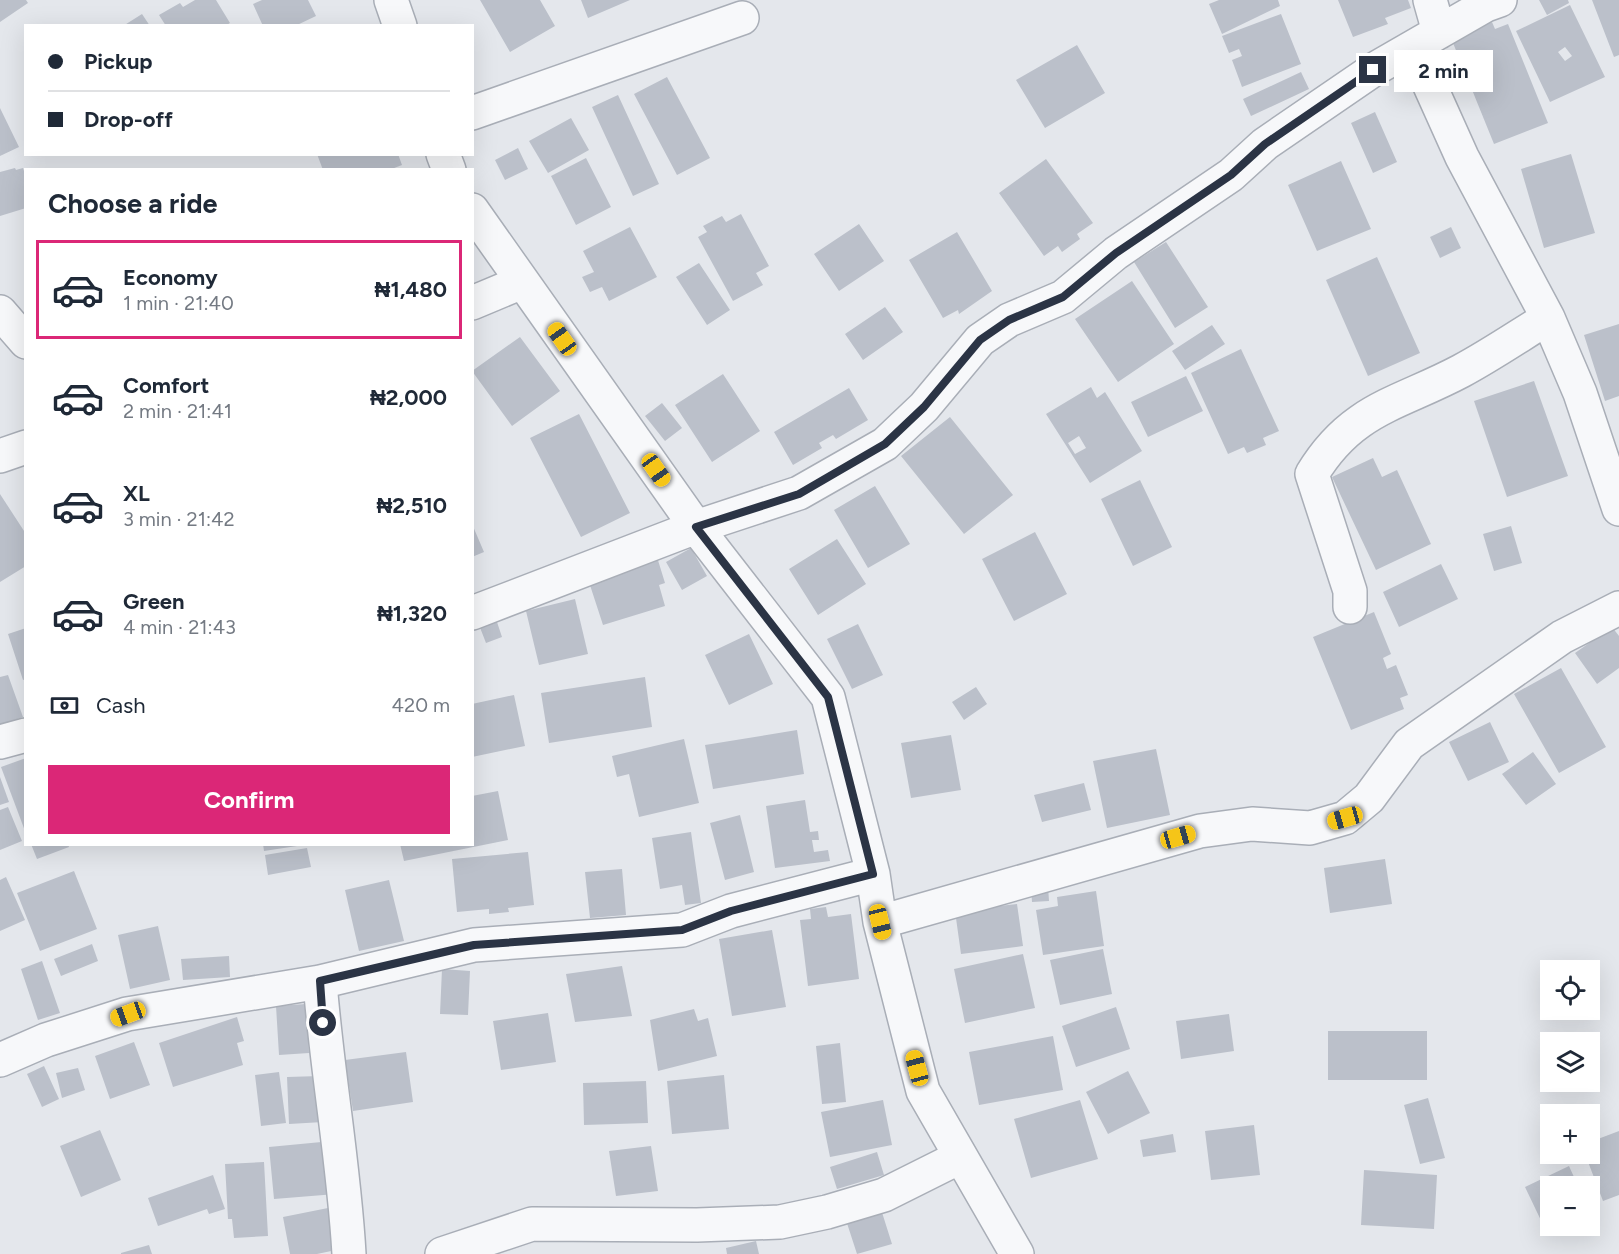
<!DOCTYPE html>
<html lang="en">
<head>
<meta charset="utf-8">
<style>
  :root { --surface:#fff; --page:#f6f6f7; --text:#1f2937; --muted:#747a83; --line:#e0e1e3; --accent:#db2777 }
  body { margin:0; font-family:Figtree,sans-serif; background:var(--page); color:var(--text); height:100vh; display:flex; flex-direction:column; font-size:22px; white-space:nowrap }
  * { box-sizing:border-box; margin:0 }
  p { font-size:20px; color:var(--muted) }
  .icon { flex:none; width:33px; height:33px; fill:none; stroke:currentColor; stroke-width:2; stroke-linecap:round; stroke-linejoin:round }
  .map { position:relative; flex:1; overflow:hidden }
  .drawer { position:absolute; left:24px; top:168px; width:450px; height:678px; display:flex; flex-direction:column; background:var(--surface); border-radius:0px; box-shadow:0 6px 24px #0002 }
  .drawer>* { flex:none }
  .banner { position:absolute; left:24px; top:24px; width:450px; height:132px; border-radius:0px; box-shadow:0 6px 24px #0002; display:grid; align-content:center; height:132px; padding:0 24px; background:var(--surface) }
  .fabs { position:absolute; left:1540px; top:960px; display:grid; gap:12px }
  .fabs a { display:grid; place-items:center; width:60px; height:60px; border-radius:0px; background:var(--surface); box-shadow:0 6px 24px #0002; font-size:30px }
  .end { position:absolute; width:27px; height:27px; margin:-14px; border:8px solid #2b3445; background:#fff; box-shadow:0 0 0 3px #fff }
  .from { border-radius:50% }
  .bubble { position:absolute; height:42px; border-radius:0px; background:var(--surface); box-shadow:0 6px 24px #0002; font-size:20px; font-weight:700; line-height:42px; text-align:center }
  .car { position:absolute; width:18px; height:36px; margin:-18px -9px; border-radius:8px; box-shadow:0 0 4px 2px #0007; background:linear-gradient(#f5c518 24%,#345 0 40%,#f5c518 0 76%,#345 0 86%,#f5c518 0) }
  .banner b { display:flex; align-items:center; gap:21px; height:57px; font-size:22px }
  .banner b+b { border-top:2px solid var(--line) }
  .banner i { width:15px; height:15px; background:var(--text) }
  ul { padding:0; list-style:none }
  li { display:flex; align-items:center; gap:18px; height:99px; margin:0 12px 9px; padding:0 12px; border:3px solid transparent; border-radius:0px }
  li div { flex:1 }
  li b { display:block; font-size:22px }
  li em { font-style:normal; font-weight:700 }
  li.current { border-color:var(--accent) }
  li>.icon { width:54px; height:54px; stroke-width:1.5 }
  h2 { padding:0 24px; font-size:27px; line-height:72px }
  .pay { display:flex; align-items:center; gap:15px; height:66px; padding:0 24px; font-size:22px }
  .pay p { margin-inline-start:auto }
  .action { display:flex; gap:12px; margin-top:auto; padding:12px 24px }
  .action a { flex:1; height:69px; border-radius:0px; background:var(--accent); color:#fff; font-size:24px; font-weight:700; line-height:69px; text-align:center }
  .map>svg:first-child { display:block }
</style>
</head>
<body>
<div class="map">
<svg width="1619" height="1254" viewBox="0 0 1619 1254">
  <rect width="100%" height="100%" fill="#e4e7ec"/>
  <path fill="#bbc0ca" fill-rule="evenodd" d="M0,0H26L28,3L0,22Z
    M195,0H216L230,23L225,26H166L159,15L180,3L183,7Z
    M262,0H308L316,16L295,26H263L253,4Z
    M480,0H540L555,26L510,52Z
    M581,0H630L588,18Z
    M1219,0H1278L1280,6L1222,34L1209,4Z
    M1338,0H1408L1411,8L1385,18L1388,24L1353,37Z
    M1539,0H1568L1569,3L1547,15Z
    M1592,0H1619V55L1614,57Z
    M1570,5L1605,77L1550,102L1516,31ZM1565,47L1572,56L1565,61L1558,52Z
    M142,14L150,26H123Z
    M1281,14L1301,64L1242,87L1232,60L1242,56L1239,49L1229,53L1222,36Z
    M1492,22L1495,29L1508,24L1548,123L1494,144L1451,38Z
    M1077,45L1105,93L1045,128L1016,80Z
    M1301,72L1309,89L1251,116L1243,99Z
    M667,77L710,158L677,175L634,94Z
    M618,95L659,184L633,196L592,107Z
    M0,108L19,147L0,156Z
    M1375,112L1397,162L1373,173L1351,123Z
    M571,118L589,150L548,173L529,141Z
    M518,148L528,169L505,180L495,160Z
    M317,154H398L402,165L389,170H323Z
    M1571,154L1595,233L1544,248L1521,169Z
    M586,158L611,207L576,225L551,176Z
    M1046,159L1093,223L1077,234L1080,239L1062,252L1058,246L1044,256L999,193Z
    M1341,161L1371,229L1317,251L1288,185Z
    M15,168L16,170L23,168L26,177V208L0,216V172Z
    M741,214L769,266L756,273L763,285L733,301L698,237L707,232L703,226L722,216L726,222Z
    M859,224L884,261L839,291L814,254Z
    M630,227L657,277L609,301L602,287L590,292L582,277L594,272L583,251Z
    M1451,227L1461,248L1440,258L1430,237Z
    M957,232L992,291L959,314L958,310L943,318L909,260Z
    M1166,242L1208,307L1175,328L1134,262Z
    M1377,257L1420,353L1368,376L1326,280Z
    M699,263L730,310L707,325L676,277Z
    M1132,281L1174,344L1118,382L1075,319Z
    M885,307L903,332L863,360L845,334Z
    M1619,324V396L1605,401L1584,335Z
    M1212,325L1225,344L1185,370L1172,351Z
    M520,337L560,391L512,426L472,371Z
    M1241,349L1279,431L1263,438L1266,445L1247,453L1244,447L1228,454L1191,373Z
    M723,374L760,431L712,462L675,405Z
    M1186,376L1203,411L1148,437L1131,402Z
    M1534,381L1568,476L1507,497L1474,401Z
    M1091,387L1097,398L1105,392L1142,451L1090,483L1046,414ZM1079,436L1086,448L1075,454L1068,443Z
    M849,388L868,420L836,439L833,435L819,443L822,448L793,465L774,432Z
    M662,403L682,428L665,441L645,416Z
    M579,414L630,513L581,537L530,438Z
    M950,417L1013,495L964,534L901,456Z
    M1373,458L1382,477L1397,470L1431,544L1376,570L1332,477Z
    M1140,480L1172,547L1133,566L1101,499Z
    M875,486L910,544L868,568L834,510Z
    M0,494L26,534V566L0,582Z
    M472,524L484,552L472,557Z
    M1511,526L1522,563L1494,571L1483,534Z
    M1035,532L1067,594L1014,621L982,559Z
    M837,539L866,584L818,615L789,569Z
    M691,548L707,576L682,590L666,562Z
    M657,557L665,583L659,585L665,606L603,625L588,579Z
    M1441,564L1458,599L1399,627L1383,592Z
    M575,599L588,654L539,665L526,611Z
    M1374,612L1391,654L1383,658L1387,669L1396,665L1408,695L1400,698L1404,709L1351,730L1313,637Z
    M496,619L502,637L486,643L479,625Z
    M858,624L883,675L852,689L827,639Z
    M1612,627L1619,636V668L1597,684L1575,653Z
    M26,628V679L23,680L8,634Z
    M749,634L773,684L729,705L705,655Z
    M1561,668L1606,747L1559,773L1514,694Z
    M8,675L23,717L0,725V677Z
    M645,677L652,727L549,743L541,693Z
    M976,687L987,704L964,720L952,702Z
    M514,695L525,746L472,757V704Z
    M1490,722L1509,762L1468,781L1449,742Z
    M797,730L804,774L713,789L705,745Z
    M951,735L961,790L911,798L901,743Z
    M684,739L699,803L639,817L629,774L617,777L612,756Z
    M1156,749L1170,815L1107,828L1093,761Z
    M1533,752L1556,784L1526,805L1502,774Z
    M26,758V830L25,831L1,767Z
    M0,777L9,802L0,805Z
    M1084,783L1091,810L1042,822L1034,795Z
    M498,791L508,840L404,861L400,844H472V796Z
    M805,800L810,832L818,831L819,840H812L814,852L828,850L830,861L775,868L766,806Z
    M8,807L22,841L0,850V810Z
    M740,815L754,872L725,880L710,823Z
    M691,832L701,903L685,905L682,885L660,889L652,838Z
    M31,844H68L69,847L37,859Z
    M263,844H297V846L264,851Z
    M307,848L311,867L268,875L265,855Z
    M528,852L534,905L508,908L509,912L489,914V909L457,912L452,859Z
    M1385,859L1392,904L1330,913L1324,868Z
    M622,869L626,915L590,918L585,872Z
    M74,871L97,929L40,951L17,893Z
    M6,877L25,920L0,931V880Z
    M389,880L404,941L359,951L345,890Z
    M1048,886L1049,901L1032,902L1031,887Z
    M1096,891L1104,946L1043,955L1036,910L1058,906L1057,897Z
    M1017,904L1023,946L961,954L955,911Z
    M826,907L828,917L851,914L859,979L808,986L800,920L811,919L810,909Z
    M158,926L170,980L130,989L118,935Z
    M772,930L786,1007L732,1016L719,939Z
    M92,944L98,961L61,976L54,959Z
    M1103,949L1112,994L1060,1005L1050,960Z
    M1023,954L1035,1008L965,1023L954,969Z
    M229,956L230,977L183,980L181,959Z
    M42,961L60,1013L38,1020L21,969Z
    M622,966L632,1016L575,1022L566,974Z
    M442,969L470,971L468,1015L440,1014Z
    M306,1004L309,1053L279,1055L276,1006Z
    M1116,1007L1130,1049L1076,1067L1062,1026Z
    M694,1009L698,1021L708,1018L717,1056L658,1071L650,1020Z
    M548,1013L556,1062L501,1070L493,1021Z
    M1229,1014L1234,1051L1181,1059L1176,1021Z
    M237,1017L244,1041L237,1043L243,1065L173,1087L159,1043Z
    M1328,1031H1427V1080H1328Z
    M1053,1036L1063,1090L979,1105L969,1052Z
    M134,1042L150,1085L110,1099L95,1056Z
    M840,1043L846,1102L822,1104L816,1046Z
    M406,1052L413,1102L353,1111L345,1060Z
    M44,1066L59,1099L42,1107L27,1074Z
    M78,1068L85,1090L62,1098L56,1073Z
    M1128,1071L1150,1113L1108,1134L1086,1092Z
    M279,1072L286,1123L261,1126L255,1075Z
    M724,1075L729,1129L672,1134L667,1081Z
    M320,1076L323,1122L289,1124L287,1077Z
    M646,1081L648,1123L584,1125L583,1083Z
    M1428,1098L1445,1158L1420,1164L1404,1105Z
    M883,1100L892,1145L830,1157L821,1112Z
    M1080,1100L1098,1159L1031,1178L1014,1119Z
    M1254,1125L1260,1175L1211,1180L1205,1131Z
    M100,1130L121,1180L81,1197L60,1146Z
    M1619,1131V1195L1603,1201L1585,1154H1590V1142Z
    M1173,1134L1176,1152L1143,1157L1140,1140Z
    M332,1141L336,1194L274,1199L269,1147Z
    M651,1146L658,1191L616,1196L609,1151Z
    M877,1152L884,1175L837,1189L830,1167Z
    M264,1162L268,1236L234,1238L232,1219H228L225,1164Z
    M1569,1166L1578,1186H1551V1226H1562L1547,1233L1525,1187Z
    M1364,1170L1437,1175L1434,1229L1361,1225Z
    M213,1175L225,1209L209,1214L207,1209L158,1226L148,1198Z
    M879,1203L892,1244L857,1254L844,1214Z
    M328,1208L336,1250L317,1254H290L283,1217Z
    M756,1241L759,1254H727L726,1248Z
    M149,1245L152,1254H121V1253Z"/>
  <g fill="none" stroke-linecap="round" stroke-linejoin="round">
    <defs>
      <path id="minor" d="M391,0L400,26
        M1430,0L1439,32
        M1413,48L1462,157L1548,318L1580,393L1619,509
        M472,113L742,18
        M443,154L449,170
        M472,210L696,527L828,697L873,874L880,922L923,1091L1017,1254
        M472,303L522,282
        M0,312L26,342
        M0,456L26,447
        M1350,607V591L1312,474C1352,408 1399,404 1461,371C1491,355 1520,335 1548,318
        M472,613L696,527L799,493L885,444L924,407L980,340L1009,320L1063,297L1116,253L1231,175L1265,144L1373,70L1486,5L1500,0
        M0,742L26,735
        M880,922L1200,831L1252,824L1310,828L1345,818L1369,798L1409,744L1562,637L1619,608
        M320,982C327,1073 344,1163 349,1254
        M0,1060L46,1040L127,1014L320,982L474,945L682,930L731,911L873,874
        M442,1254L532,1224L697,1225L780,1222L827,1212L884,1195L960,1157"/>
    </defs>
    <use href="#minor" stroke="#a9aeb7" stroke-width="36"/>
    <use href="#minor" stroke="#f7f8fa" stroke-width="33"/>
  </g>
  <g fill="none" stroke-linecap="round" stroke-linejoin="round">
    <path stroke="#2b3445" stroke-width="8" d="M323,1023L320,981L474,945L682,930L731,911L873,874L828,697L696,527L799,494L885,444L924,407L980,340L1009,320L1063,297L1116,253L1231,175L1265,144L1373,70"/>
  </g>
</svg>
<div class="fabs">
<a><svg class="icon" aria-label="locate" viewBox="0 0 24 24"><circle cx="12" cy="12" r="6"/><path d="M12 2v4M12 18v4M2 12h4M18 12h4"/></svg></a>
<a><svg class="icon" aria-label="layers" viewBox="0 0 24 24"><path d="M12 4l9 5-9 5-9-5zM3 14l9 5 9-5"/></svg></a>
<a>+</a>
<a>−</a>
</div>
<i class="end from" style="left:323px;top:1023px"></i>
<i class="end" style="left:1373px;top:70px"></i>
<div class="bubble" style="left:1394px;top:50px;width:99px">2 min</div>
<i class="car" style="left:562px;top:339px;rotate:325deg"></i>
<i class="car" style="left:656px;top:470px;rotate:145deg"></i>
<i class="car" style="left:1345px;top:818px;rotate:254deg"></i>
<i class="car" style="left:1178px;top:837px;rotate:74deg"></i>
<i class="car" style="left:880px;top:922px;rotate:166deg"></i>
<i class="car" style="left:128px;top:1014px;rotate:250deg"></i>
<i class="car" style="left:917px;top:1068px;rotate:345deg"></i>
<div class="banner">
<b><i class="from"></i>Pickup</b>
<b><i></i>Drop-off</b>
</div>
<section class="drawer">
<h2>Choose a ride</h2>
<ul>
<li class="current"><svg class="icon" aria-label="car" viewBox="0 0 24 24"><path d="M5 17H2v-5l4-1 3-4h7l3 4 3 1v5h-3M9 17h6M6 11h13"/><circle cx="7" cy="17" r="2"/><circle cx="17" cy="17" r="2"/></svg><div><b>Economy</b><p>1 min · 21:40</p></div><em>₦1,480</em></li>
<li><svg class="icon" aria-label="car" viewBox="0 0 24 24"><path d="M5 17H2v-5l4-1 3-4h7l3 4 3 1v5h-3M9 17h6M6 11h13"/><circle cx="7" cy="17" r="2"/><circle cx="17" cy="17" r="2"/></svg><div><b>Comfort</b><p>2 min · 21:41</p></div><em>₦2,000</em></li>
<li><svg class="icon" aria-label="car" viewBox="0 0 24 24"><path d="M5 17H2v-5l4-1 3-4h7l3 4 3 1v5h-3M9 17h6M6 11h13"/><circle cx="7" cy="17" r="2"/><circle cx="17" cy="17" r="2"/></svg><div><b>XL</b><p>3 min · 21:42</p></div><em>₦2,510</em></li>
<li><svg class="icon" aria-label="car" viewBox="0 0 24 24"><path d="M5 17H2v-5l4-1 3-4h7l3 4 3 1v5h-3M9 17h6M6 11h13"/><circle cx="7" cy="17" r="2"/><circle cx="17" cy="17" r="2"/></svg><div><b>Green</b><p>4 min · 21:43</p></div><em>₦1,320</em></li>
</ul>
<div class="pay"><svg class="icon" aria-label="cash" viewBox="0 0 24 24"><path d="M3 7h18v10H3z"/><circle cx="12" cy="12" r="2"/></svg>Cash<p>420 m</p></div>
<div class="action"><a>Confirm</a></div>
</section>
</div>
</body>
</html>
